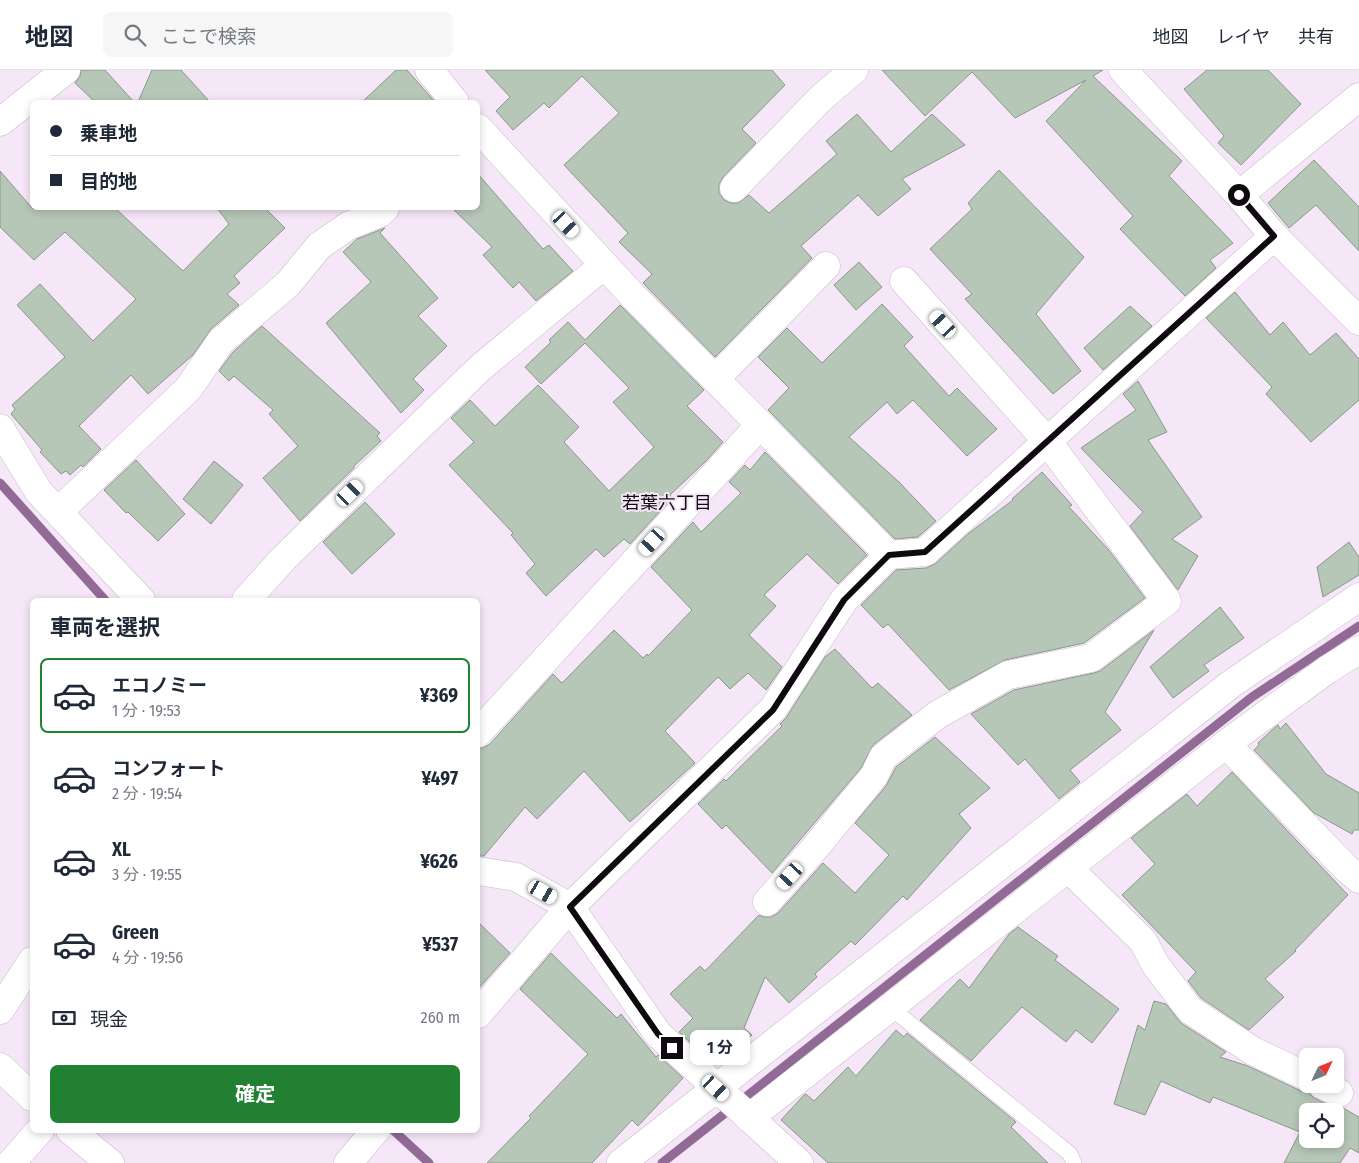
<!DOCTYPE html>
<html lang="ja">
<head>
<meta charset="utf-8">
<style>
  :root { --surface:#fff; --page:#f6f6f7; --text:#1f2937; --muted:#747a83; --line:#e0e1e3; --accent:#218032 }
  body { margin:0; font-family:"Fira Sans Condensed","Noto Sans JP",sans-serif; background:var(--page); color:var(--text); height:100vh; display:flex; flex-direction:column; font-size:19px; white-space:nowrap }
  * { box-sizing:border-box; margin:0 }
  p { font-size:16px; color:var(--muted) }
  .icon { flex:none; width:28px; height:28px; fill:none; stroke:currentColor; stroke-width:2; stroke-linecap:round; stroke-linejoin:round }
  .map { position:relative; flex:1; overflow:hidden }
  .drawer { position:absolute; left:30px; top:528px; width:450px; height:535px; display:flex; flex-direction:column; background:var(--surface); border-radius:8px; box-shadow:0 2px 8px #0003 }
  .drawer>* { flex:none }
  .top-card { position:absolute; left:30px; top:30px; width:450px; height:110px; border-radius:8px; box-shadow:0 2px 8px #0003; display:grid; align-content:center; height:110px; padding:0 20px; background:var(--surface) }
  .needle { width:32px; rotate:47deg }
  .controls { position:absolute; left:1299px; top:978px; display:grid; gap:10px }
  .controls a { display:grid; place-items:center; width:45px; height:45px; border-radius:8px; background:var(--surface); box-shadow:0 2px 8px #0003; font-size:25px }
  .end { position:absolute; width:22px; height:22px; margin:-11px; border:6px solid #0f0a10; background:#fff; box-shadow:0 0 0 2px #fff }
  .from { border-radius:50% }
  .bubble { position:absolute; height:35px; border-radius:8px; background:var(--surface); box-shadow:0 2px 8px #0003; font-size:16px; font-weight:700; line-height:35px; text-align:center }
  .car { position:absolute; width:15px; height:30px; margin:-15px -8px; border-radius:6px; box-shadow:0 0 4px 1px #0007; background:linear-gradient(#fff 24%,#345 0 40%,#fff 0 76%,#345 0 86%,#fff 0) }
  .top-card b { display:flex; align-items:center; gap:18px; height:48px; font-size:19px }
  .top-card b+b { border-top:1px solid var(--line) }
  .top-card i { width:12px; height:12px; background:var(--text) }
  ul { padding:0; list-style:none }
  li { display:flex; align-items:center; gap:15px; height:75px; margin:0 10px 8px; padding:0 10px; border:2px solid transparent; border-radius:8px }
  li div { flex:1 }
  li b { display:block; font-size:19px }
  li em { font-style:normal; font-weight:700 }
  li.on { border-color:var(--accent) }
  li>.icon { width:45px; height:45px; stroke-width:1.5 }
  h2 { padding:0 20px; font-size:22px; line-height:60px }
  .pay { display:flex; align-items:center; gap:12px; height:55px; padding:0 20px; font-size:19px }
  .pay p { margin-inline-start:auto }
  .primary-button { display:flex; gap:10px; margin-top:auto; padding:10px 20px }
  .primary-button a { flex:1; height:58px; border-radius:8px; background:var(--accent); color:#fff; font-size:20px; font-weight:700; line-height:58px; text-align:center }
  header { display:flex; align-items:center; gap:30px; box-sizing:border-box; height:70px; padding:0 25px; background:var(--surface); border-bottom:1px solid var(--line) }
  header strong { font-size:24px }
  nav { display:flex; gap:28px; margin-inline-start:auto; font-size:18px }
  .search { width:350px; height:45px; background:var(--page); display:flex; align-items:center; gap:12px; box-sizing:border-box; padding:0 18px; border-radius:8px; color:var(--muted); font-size:19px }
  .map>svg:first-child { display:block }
</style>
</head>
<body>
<header>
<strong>地図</strong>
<div class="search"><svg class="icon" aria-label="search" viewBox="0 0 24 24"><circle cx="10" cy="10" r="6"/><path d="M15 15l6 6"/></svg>ここで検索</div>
<nav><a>地図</a><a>レイヤ</a><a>共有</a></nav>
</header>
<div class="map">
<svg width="1359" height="1093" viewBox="0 0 1359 1093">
  <rect width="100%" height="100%" fill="#f6e7f8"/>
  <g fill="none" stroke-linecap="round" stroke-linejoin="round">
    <path stroke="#916b96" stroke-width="9" d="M0,413L105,530
      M393,1060L429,1093
      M662,1093L1252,627L1359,556"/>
  </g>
  <path fill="#b7c7b7" stroke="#8a988a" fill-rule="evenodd" d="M81,0H105L134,32H95L75,13L80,6Z
    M152,0H181L210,32H138Z
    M396,0H407L435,32H362Z
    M485,0H772L785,15L742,59L756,73L723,107L719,115V123L724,130L731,133H738L749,125L769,143L837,84L826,71L857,44L891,82L932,44L965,75L902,109L911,119L878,146L858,125L801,176L812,188L715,287L643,213L652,204L619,172L628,163L564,95L619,43L582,6L549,38L544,33L513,60L496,41L510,27Z
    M882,0H1103L1093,6L1182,91L1169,106L1233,173L1210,190L1216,198L1185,226L1120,159L1133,146L1046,51L1086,10L1015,48L972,2L925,46Z
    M1207,0H1268L1301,34L1241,95L1218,73L1224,66L1184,19Z
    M1314,90L1359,137V181L1316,135L1289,158L1268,133Z
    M999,100L1084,187L1036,244L1081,301L1053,324L965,229L972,224L930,179L972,139L968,133Z
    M0,101L32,138H115L183,201L229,154L217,138H265L285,158L234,206L240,213L227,224L239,235L211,259L193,285L148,324L131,305L79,356L101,379L83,397L81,395L70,405L66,401L61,404L40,382L42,380L11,344L15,339L12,335L65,287L17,235L40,214L93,271L136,229L65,162L34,190L0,157Z
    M478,104L543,179L549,175L573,201L536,231L519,212L513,218L483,185L492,177L452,138H478Z
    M385,158L380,163L438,228L418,246L447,276L413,309L424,320L401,343L326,253L371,212L343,182L357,169Z
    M859,192L882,217L856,240L834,215Z
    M1235,222L1270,265L1283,252L1310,285L1336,263L1359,289V330L1311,372L1266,324L1272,317L1206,248Z
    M882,234L913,267L904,276L949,326L957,318L997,359L967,386L913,330L897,344L887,332L849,367L899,412L936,451L918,467L895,469L768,340L789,318L758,287L787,258L822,293Z
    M620,235L704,320L687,336L723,372L705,392L670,425L672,428L630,474L624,469L604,487L596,479L546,526L526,503L535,494L511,465L513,463L449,395L474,372L451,348L470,330L495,356L538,315L579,357L564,372L609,421L654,377L613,332L629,318L585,273L541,314L525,297L551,272L549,270L568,252L585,270Z
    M1130,236L1152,256L1103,300L1084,278Z
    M262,256L380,363L377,366L381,371L354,396V398L300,451L263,408L298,376L269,344L273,340L234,306L229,311L219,301L233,282Z
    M1138,311L1167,362L1148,370L1202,447L1172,469L1198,486L1178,520L1130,456L1143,442L1081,378L1136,340L1123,324Z
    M765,382L867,485L838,514L807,484L764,525L776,536L749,565L782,597L766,620L748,603L730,619L718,607L665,661L695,693L630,752L584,701L537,749L525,737L484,786H478V678H483L490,674L553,604L562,613L614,560L643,588L647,584L648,586L692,540L651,497L693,452L701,462L741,423L729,412L745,395L750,400Z
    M136,390L185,444L158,471L128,442L126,443L104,420Z
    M214,391L243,415L211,454L183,429Z
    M1042,402L1072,435L1069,437L1108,479L1145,528L1084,573L1005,590L949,620L888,554L883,558L861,535L896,500L926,498L935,494L969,463L1013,430L1012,429Z
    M365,432L395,464L352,504L323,472Z
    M1349,472L1359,487V505L1323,527L1317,497Z
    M1220,537L1244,568L1204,595L1209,601L1173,628L1150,597Z
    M1154,560L1105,642L1121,660L1070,700L1080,712L1059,729L1025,689L1018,695L971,644L1014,620L1094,603L1100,601Z
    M835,579L872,618L878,613L912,645L873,675L861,698L772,803L726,755L722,759L698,734L724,709L726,711L782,656L780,654L786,648L825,587Z
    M1286,653L1326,704L1359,723V760H1354L1352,764L1314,743L1254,680L1259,675L1258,673L1273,659L1278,655L1280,659Z
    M935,667L990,718L959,744L971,758L907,830L903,826L855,875L851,871L815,904L817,907L789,933L765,907L744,958L752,965L725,990L712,977L704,985L679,962L693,948L670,924L700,896L705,901L759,845L764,847H771L778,843L823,793L855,823L889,785L855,753L886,716L896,697Z
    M1232,702L1348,825L1295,880L1296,881L1265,909L1284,927L1249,960L1201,928L1188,911L1196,902L1122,825L1155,794L1131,768L1187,724L1197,736Z
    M478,852L510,883L478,919Z
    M1018,857L1058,886L1055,890L1119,939L1092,973L1076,960L1066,972L1022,937L971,991L920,950L960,909L969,918L1009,864Z
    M551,883L617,948L621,944L656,987L658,985L683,1008L638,1056L632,1050L592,1093H487L531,1048L529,1046L588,984L520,919Z
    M1154,931L1166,934L1181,953L1226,982L1220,987L1248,996L1301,1021L1308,1022L1314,1028L1332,1037L1343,1038L1359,1047V1083L1350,1078L1340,1093H1284L1300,1062L1213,1027L1210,1033L1161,1011L1145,1045L1114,1034L1138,955L1145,960ZM1308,1041H1335V1069H1308Z
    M896,960L904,967L907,963L1016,1052L1011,1057L1048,1093H828L781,1050L804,1025L806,1024L814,1031L848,997L856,1006Z"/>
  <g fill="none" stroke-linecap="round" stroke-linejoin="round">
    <defs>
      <path id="service" d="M891,938L1070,1084L1074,1093"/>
      <path id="minor" d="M429,0L455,32
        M1123,0L1239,125L1274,166L1359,251
        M0,52L66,0
        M478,58L634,227L889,485
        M734,118L821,28L854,0
        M1239,125L1359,27
        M715,309L826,196
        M0,358L39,422L141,530
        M58,442L188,319L221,271L288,214L319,176L348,156L380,143L385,138
        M246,530L284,488L480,298L604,195
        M478,663L760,355
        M1226,674L1347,799L1359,809
        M1068,798L1143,871L1155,894L1190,940L1253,981L1308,1007
        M478,801L516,807L570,837L658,964L799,1093
        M767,832L814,779L874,706L883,687L937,645L1008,605L1091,588L1167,531L1047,371L904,211
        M0,940L32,891
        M478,944L570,837L773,639L844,530L889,485L925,482L1274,166
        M0,997L32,1027
        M1321,1014L1339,1023
        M749,1048L1226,674L1328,599L1359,580
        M70,1060L110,1093
        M11,1093L40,1060
        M348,1093L376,1060
        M621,1093L1231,614L1359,527"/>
    </defs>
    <use href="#service" stroke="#c9bbcb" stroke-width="16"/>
    <use href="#minor" stroke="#c9bbcb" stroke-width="29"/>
    <use href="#service" stroke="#fff" stroke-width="15"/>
    <use href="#minor" stroke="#fff" stroke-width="28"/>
  </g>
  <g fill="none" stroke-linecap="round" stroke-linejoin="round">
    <path stroke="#0f0a10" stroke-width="6" d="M672,978L658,964L570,837L773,640L844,530L889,485L925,482L1274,166L1239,125"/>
  </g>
  <g text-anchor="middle" stroke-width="4" stroke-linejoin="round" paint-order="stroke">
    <g font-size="18" fill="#0f0a10" stroke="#f6e7f8">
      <text x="667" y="439">若葉六丁目</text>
    </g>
  </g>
</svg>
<div class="controls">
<a><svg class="needle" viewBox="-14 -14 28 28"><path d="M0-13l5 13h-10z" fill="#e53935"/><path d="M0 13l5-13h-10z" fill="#747a83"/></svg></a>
<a><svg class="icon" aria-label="locate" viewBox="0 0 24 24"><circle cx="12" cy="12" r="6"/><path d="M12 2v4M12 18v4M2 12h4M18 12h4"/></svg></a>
</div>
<i class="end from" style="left:1239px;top:125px"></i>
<i class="end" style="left:672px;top:978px"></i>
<div class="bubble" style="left:690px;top:960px;width:60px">1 分</div>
<i class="car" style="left:566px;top:154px;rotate:137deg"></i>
<i class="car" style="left:943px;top:254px;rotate:318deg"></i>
<i class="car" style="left:350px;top:423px;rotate:46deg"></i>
<i class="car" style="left:652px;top:472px;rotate:222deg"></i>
<i class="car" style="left:790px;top:806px;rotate:222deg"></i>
<i class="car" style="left:543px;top:822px;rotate:120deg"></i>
<i class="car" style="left:716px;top:1018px;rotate:132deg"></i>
<div class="top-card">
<b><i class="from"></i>乗車地</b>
<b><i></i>目的地</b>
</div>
<section class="drawer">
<h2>車両を選択</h2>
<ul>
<li class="on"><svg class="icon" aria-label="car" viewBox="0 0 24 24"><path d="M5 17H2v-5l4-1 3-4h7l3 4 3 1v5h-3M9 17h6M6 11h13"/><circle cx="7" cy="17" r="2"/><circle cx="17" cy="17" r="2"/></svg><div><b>エコノミー</b><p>1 分 · 19:53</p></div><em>¥369</em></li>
<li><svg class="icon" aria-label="car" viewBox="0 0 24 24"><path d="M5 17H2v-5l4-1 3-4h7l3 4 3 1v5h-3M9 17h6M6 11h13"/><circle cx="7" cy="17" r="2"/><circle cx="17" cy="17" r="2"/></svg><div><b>コンフォート</b><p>2 分 · 19:54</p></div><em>¥497</em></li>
<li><svg class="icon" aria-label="car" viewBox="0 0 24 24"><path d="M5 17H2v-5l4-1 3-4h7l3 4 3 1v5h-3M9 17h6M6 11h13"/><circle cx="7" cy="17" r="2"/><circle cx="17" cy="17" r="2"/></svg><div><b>XL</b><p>3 分 · 19:55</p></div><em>¥626</em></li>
<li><svg class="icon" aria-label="car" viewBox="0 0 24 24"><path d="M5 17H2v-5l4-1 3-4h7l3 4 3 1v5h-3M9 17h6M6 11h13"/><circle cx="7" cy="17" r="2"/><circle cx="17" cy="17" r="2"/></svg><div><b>Green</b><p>4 分 · 19:56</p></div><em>¥537</em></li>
</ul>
<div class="pay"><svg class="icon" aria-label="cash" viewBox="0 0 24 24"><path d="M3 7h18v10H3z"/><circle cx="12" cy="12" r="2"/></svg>現金<p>260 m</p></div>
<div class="primary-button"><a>確定</a></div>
</section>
</div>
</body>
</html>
